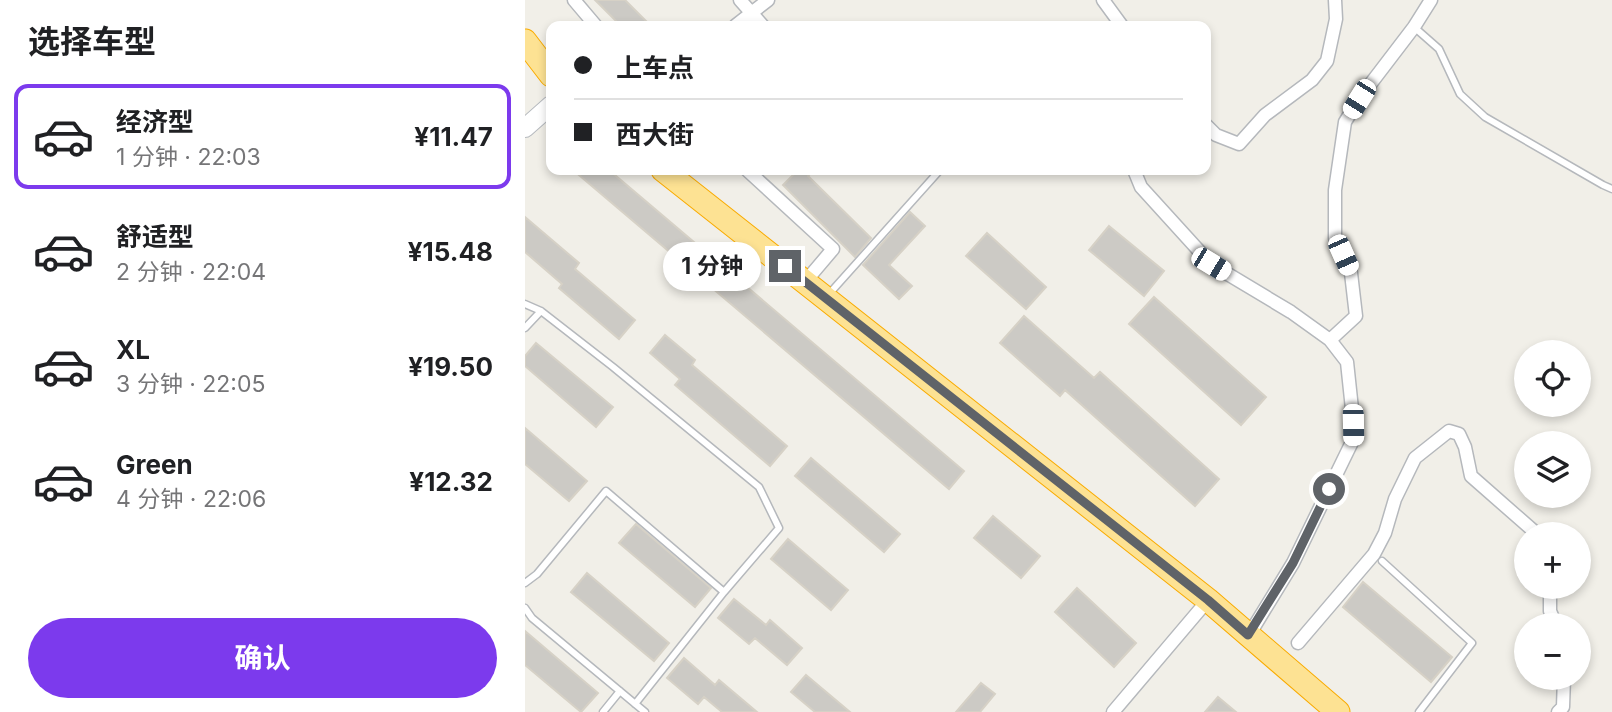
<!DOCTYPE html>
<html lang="zh">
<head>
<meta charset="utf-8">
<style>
  :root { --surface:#fff; --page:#f2f2f2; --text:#202124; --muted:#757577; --line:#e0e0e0; --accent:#7c3aed }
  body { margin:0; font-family:Inter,"Noto Sans SC",sans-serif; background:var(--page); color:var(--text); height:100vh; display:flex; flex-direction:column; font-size:26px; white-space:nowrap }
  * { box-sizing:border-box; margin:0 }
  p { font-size:23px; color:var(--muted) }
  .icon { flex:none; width:38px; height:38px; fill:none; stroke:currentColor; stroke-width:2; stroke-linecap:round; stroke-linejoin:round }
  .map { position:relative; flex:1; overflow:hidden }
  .sheet { display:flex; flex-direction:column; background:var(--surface); width:525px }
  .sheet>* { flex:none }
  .hud { position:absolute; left:21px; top:21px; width:665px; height:154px; border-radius:14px; box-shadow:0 4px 10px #0003; display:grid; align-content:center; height:154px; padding:0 28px; background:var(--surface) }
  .controls { position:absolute; left:989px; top:340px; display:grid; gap:14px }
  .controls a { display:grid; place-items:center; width:77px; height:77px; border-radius:50%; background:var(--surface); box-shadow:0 4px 10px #0003; font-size:35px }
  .end { position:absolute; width:32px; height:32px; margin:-16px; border:9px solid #5f6368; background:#fff; box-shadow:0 0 0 4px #fff }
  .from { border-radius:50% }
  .bubble { position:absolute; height:49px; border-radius:24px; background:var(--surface); box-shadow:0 4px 10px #0003; font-size:23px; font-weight:700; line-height:49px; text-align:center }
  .car { position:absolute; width:21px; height:42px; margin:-21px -10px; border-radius:9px; box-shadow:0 0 5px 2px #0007; background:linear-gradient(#fff 24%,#345 0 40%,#fff 0 76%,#345 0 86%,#fff 0) }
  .hud b { display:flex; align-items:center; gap:24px; height:66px; font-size:26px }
  .hud b+b { border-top:2px solid var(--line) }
  .hud i { width:18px; height:18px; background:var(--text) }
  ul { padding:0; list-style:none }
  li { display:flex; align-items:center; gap:21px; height:105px; margin:0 14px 10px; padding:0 14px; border:4px solid transparent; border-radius:14px }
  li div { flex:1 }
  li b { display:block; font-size:26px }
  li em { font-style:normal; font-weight:700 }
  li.active { border-color:var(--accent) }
  li>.icon { width:63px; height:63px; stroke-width:1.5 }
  h2 { padding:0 28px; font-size:32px; line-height:84px }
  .primary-button { display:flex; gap:14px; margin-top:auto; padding:14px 28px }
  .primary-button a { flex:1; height:80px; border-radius:42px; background:var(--accent); color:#fff; font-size:28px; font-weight:700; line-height:80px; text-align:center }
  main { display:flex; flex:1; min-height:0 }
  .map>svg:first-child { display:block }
</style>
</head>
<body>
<main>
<section class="sheet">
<h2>选择车型</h2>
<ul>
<li class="active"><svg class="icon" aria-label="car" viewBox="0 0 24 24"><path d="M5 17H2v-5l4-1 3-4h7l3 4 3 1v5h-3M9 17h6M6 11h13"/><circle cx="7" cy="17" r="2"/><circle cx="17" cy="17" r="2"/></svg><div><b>经济型</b><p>1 分钟 · 22:03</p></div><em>¥11.47</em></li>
<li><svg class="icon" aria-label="car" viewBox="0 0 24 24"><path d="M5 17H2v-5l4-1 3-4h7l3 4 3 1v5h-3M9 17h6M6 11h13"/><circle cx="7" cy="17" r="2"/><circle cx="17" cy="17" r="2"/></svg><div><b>舒适型</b><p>2 分钟 · 22:04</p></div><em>¥15.48</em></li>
<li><svg class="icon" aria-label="car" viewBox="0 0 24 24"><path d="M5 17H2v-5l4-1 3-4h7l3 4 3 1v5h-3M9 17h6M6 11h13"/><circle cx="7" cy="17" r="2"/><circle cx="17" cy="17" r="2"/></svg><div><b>XL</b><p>3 分钟 · 22:05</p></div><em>¥19.50</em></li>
<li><svg class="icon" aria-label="car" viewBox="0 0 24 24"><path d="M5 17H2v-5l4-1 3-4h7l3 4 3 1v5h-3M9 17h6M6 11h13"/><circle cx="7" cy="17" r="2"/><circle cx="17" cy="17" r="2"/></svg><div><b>Green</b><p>4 分钟 · 22:06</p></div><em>¥12.32</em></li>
</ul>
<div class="primary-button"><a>确认</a></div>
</section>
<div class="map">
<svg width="1087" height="712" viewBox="0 0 1087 712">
  <rect width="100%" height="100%" fill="#f1efe8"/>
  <path fill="#cccac5" stroke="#d6d1c6" stroke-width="2" d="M70,0H100L126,26H96Z
    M48,170H84L439,471L424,489Z
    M273,170H289L283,176L346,238L330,257L258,185Z
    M385,212L400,226L364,265L387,286L374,299L338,265Z
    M0,217L54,263L50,269L110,320L94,339L34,288L37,284L0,252Z
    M584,226L639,271L619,296L564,250Z
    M462,233L521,287L501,309L441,256Z
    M629,297L741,397L716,425L604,324Z
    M499,316L569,378L575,372L694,479L670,506L540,390L535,396L475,343Z
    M140,335L170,360L167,365L262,446L245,466L150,385L155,379L125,353Z
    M11,343L88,407L71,427L0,366V356Z
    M0,428L62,481L44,501L0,464Z
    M286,458L375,534L359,552L270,476Z
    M468,516L515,556L496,578L449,538Z
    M111,524L186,588L170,607L94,543Z
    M263,539L323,590L306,610L246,559Z
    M62,573L144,643L129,661L46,592Z
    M838,582L927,657L906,682L818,607Z
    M552,588L611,643L589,667L530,612Z
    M209,599L241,625L245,620L277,648L262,665L230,638L224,644L193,618Z
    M0,631L73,693L56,712L0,665Z
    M159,658L190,685L194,680L232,712H197L179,697L173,704L142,678Z
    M281,675L325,712H290L266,692Z
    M456,683L470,694L455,712H431Z
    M693,697L711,712H680Z"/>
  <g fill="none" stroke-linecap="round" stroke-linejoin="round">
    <defs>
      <path id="lane" d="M889,27L914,49L935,94L960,117L1078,185L1087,189
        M304,294L415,170
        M0,304L16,311L88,367L234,487L254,528L199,592L81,491L12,574L0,583
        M0,328L16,311
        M857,561L947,643L894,712
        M0,608L7,618L120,712
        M110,704L199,592
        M78,712L95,691"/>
      <path id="street" d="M49,0L71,26
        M215,0L238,26
        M578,0L597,26
        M210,26L243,0
        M681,125L691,135L714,144L740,115L787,80L802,61L811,19L810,0
        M222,170L308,249L280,282
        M609,170L616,187L686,264L766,312L805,340L822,362L827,409L828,440L768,563L724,635
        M805,340L831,316L826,273L810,238V190L820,122L834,99L889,27L906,0
        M1025,586V611L1031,625
        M773,643L849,554L860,533L870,499L890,458L924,431L934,434L940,447L946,476L1012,534
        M588,712L683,600
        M1033,712L1038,707L1039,677"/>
      <path id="secondary" d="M0,128L26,105"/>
      <path id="highway" d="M0,41L26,75
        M138,170L683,600L813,712"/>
    </defs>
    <use href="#lane" stroke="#b5b8bc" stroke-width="9"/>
    <use href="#street" stroke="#b5b8bc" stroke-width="15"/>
    <use href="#secondary" stroke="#b6babf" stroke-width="20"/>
    <use href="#highway" stroke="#f9ab00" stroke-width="25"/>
    <use href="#lane" stroke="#fff" stroke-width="6"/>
    <use href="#street" stroke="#fff" stroke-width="12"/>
    <use href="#secondary" stroke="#fff" stroke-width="18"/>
    <use href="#highway" stroke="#fde293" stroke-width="23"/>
  </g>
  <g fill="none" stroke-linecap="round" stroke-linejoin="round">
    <path stroke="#5f6368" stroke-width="9" d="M260,266L683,600L723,635L768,563L804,489"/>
  </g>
</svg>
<div class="controls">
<a><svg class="icon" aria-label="locate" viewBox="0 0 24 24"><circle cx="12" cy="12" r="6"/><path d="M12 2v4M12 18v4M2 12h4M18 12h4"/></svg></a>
<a><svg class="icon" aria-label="layers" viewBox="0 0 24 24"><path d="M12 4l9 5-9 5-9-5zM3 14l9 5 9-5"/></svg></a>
<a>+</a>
<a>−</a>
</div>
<i class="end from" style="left:804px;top:489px"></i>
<i class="end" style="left:260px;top:266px"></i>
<div class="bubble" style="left:138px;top:242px;width:98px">1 分钟</div>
<i class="car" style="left:834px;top:99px;rotate:212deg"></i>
<i class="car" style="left:818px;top:255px;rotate:156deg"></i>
<i class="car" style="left:686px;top:264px;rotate:121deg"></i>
<i class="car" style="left:828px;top:425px;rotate:179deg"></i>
<div class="hud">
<b><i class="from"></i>上车点</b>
<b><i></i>西大街</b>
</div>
</div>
</main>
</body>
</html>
